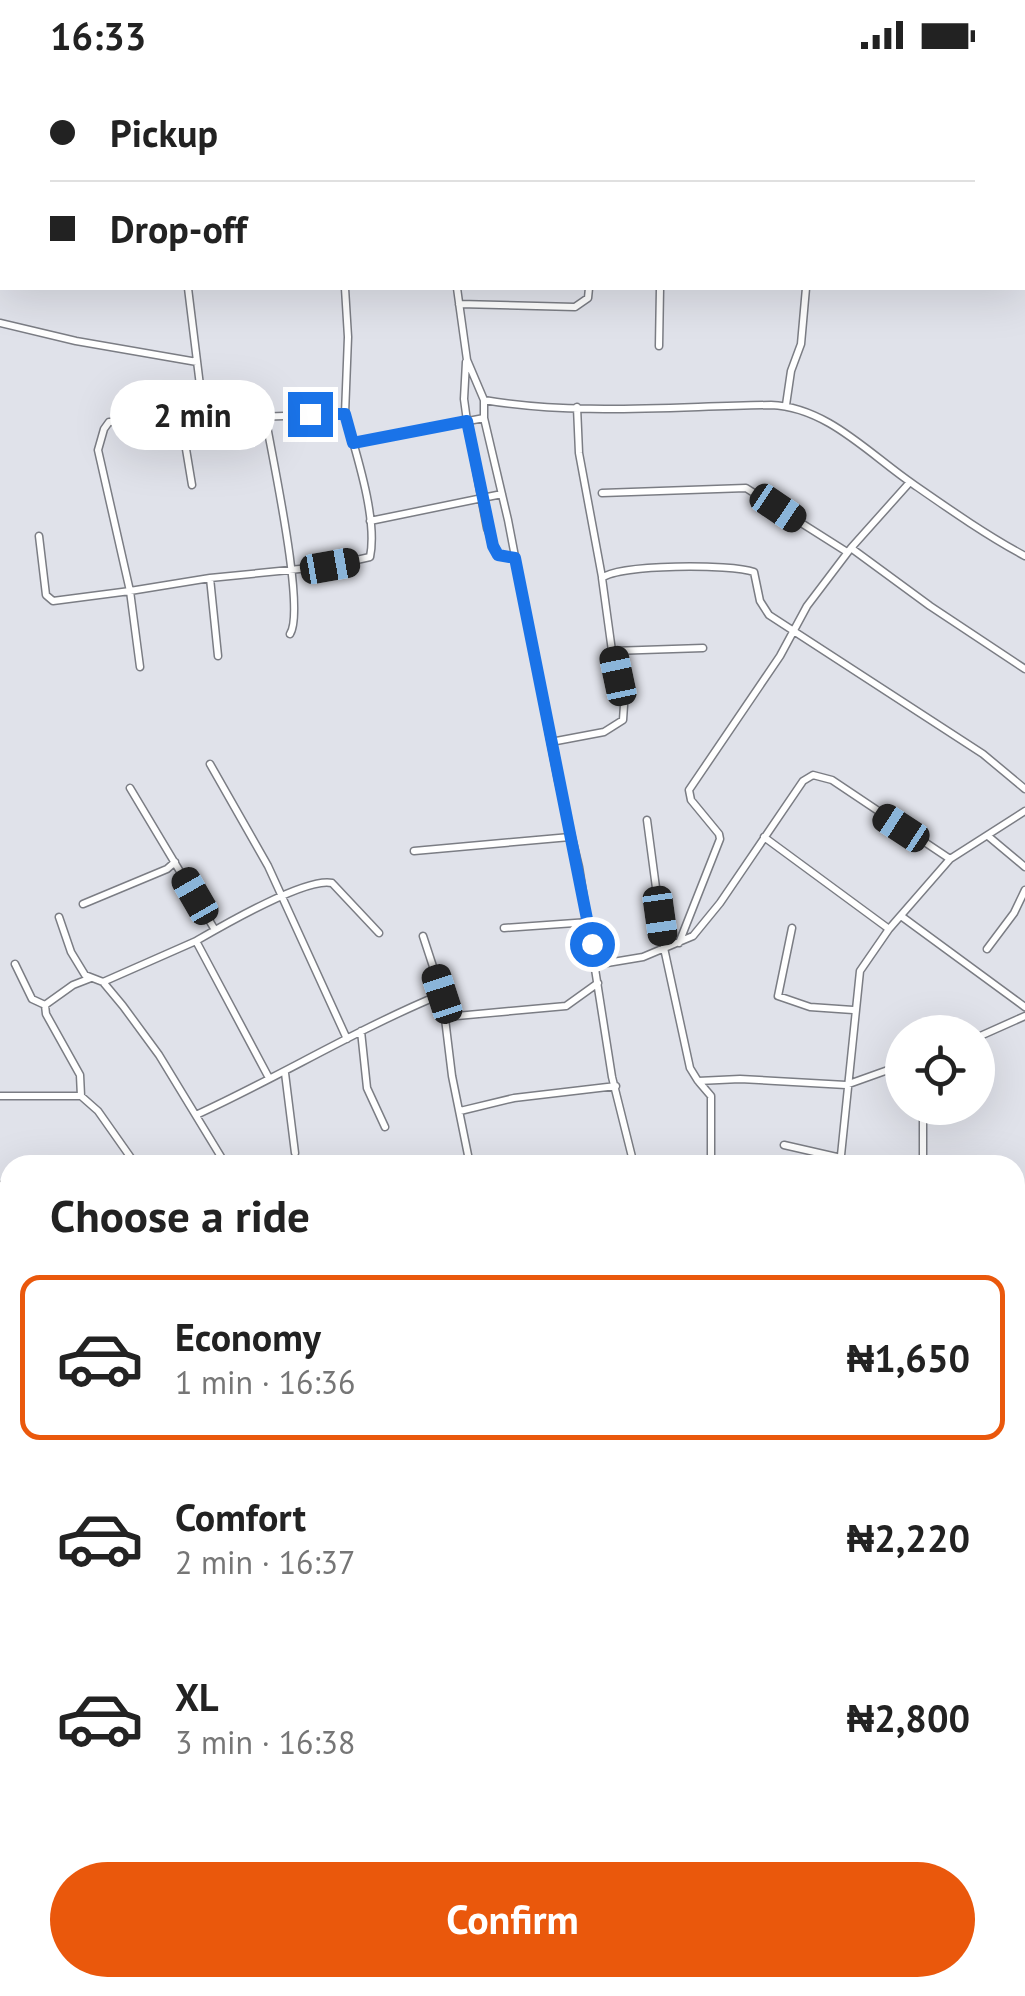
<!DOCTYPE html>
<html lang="en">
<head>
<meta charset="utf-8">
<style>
  :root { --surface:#fff; --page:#f6f6f6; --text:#222; --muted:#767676; --line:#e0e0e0; --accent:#ea580c }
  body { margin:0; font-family:"PT Sans",sans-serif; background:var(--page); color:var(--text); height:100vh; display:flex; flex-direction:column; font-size:38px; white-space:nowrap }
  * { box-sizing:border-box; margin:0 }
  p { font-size:32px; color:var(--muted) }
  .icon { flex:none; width:55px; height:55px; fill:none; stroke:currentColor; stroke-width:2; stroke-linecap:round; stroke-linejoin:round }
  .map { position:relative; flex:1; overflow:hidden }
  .panel { position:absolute; left:0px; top:1085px; width:1025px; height:842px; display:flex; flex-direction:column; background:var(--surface); border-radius:30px 30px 0 0; box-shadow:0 10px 40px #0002 }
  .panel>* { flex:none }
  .hud { position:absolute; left:0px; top:0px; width:1025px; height:220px; box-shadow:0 10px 40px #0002; display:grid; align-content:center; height:220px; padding:0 50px; background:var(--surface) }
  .tools { position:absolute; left:885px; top:945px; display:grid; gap:20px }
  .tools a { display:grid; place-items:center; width:110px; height:110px; border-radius:50%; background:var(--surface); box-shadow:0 10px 40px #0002; font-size:50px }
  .end { position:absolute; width:45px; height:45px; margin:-22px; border:12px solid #1a73e8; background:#fff; box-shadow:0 0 0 5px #fff }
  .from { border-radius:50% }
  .bubble { position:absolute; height:70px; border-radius:35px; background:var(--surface); box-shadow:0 10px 40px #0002; font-size:32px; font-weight:700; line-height:70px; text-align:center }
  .car { position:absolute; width:30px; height:60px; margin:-30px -15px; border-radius:12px; box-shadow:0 0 8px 2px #0007; background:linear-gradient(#222 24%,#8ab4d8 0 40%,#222 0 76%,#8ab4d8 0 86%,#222 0) }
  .hud b { display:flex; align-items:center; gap:35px; height:95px; font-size:38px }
  .hud b+b { border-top:2px solid var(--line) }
  .hud i { width:25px; height:25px; background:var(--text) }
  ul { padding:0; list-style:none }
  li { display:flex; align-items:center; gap:30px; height:165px; margin:0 20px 15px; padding:0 30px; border:5px solid transparent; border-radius:20px }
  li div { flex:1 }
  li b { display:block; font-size:38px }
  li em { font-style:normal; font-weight:700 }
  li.on { border-color:var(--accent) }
  li>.icon { width:90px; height:90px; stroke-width:1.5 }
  h2 { padding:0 50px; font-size:45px; line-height:120px }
  .primary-button { display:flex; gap:20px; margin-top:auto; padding:20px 50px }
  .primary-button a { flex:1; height:115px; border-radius:60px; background:var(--accent); color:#fff; font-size:40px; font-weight:700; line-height:115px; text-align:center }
  .status { display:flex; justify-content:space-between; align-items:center; height:70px; padding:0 50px; background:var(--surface); direction:ltr }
  .status svg { height:28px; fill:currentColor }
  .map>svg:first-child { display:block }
</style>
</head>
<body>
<div class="status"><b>16:33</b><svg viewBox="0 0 49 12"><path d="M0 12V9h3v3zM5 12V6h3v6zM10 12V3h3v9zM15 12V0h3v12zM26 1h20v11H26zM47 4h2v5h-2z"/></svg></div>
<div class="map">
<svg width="1025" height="1926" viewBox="0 0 1025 1926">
  <rect width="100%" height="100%" fill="#e0e2ea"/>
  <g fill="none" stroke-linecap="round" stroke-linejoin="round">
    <path stroke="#627eb5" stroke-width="2.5" d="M0,1891L10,1870
      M81,1918L88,1926"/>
    <defs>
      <path id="street" d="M0,137L2,140
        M0,149L2,147
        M0,194L2,193
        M188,218L204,348
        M457,218L467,290L484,330V348L508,450L558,710L579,797L612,1007L634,1095
        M459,234L575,237L588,228L589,218
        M0,253L76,271L197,292
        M659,276L660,218
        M466,292L464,329L467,351L487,458L498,485L515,488
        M484,330C577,346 677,336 771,335C827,337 869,384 913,414C949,439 986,465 1025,486
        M786,335L791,301L801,274L806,218
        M577,337L579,383L602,507
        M265,345C271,382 306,540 290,564
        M181,349L192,415
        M353,373L484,348
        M602,423L746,418L847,482
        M370,451L502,424
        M39,466L46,525L53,531L130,521L98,380L104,359L109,352L345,344L348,267L345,218
        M851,478L930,536L1025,599
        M210,508L218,586
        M703,578L612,581L602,508C619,494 731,494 754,502L760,531L769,545L983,684L1025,719
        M140,597L130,521L210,508L330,496L370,487C378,449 356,383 345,344
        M551,672L604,662L623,650L624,635L612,581
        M210,694L268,796L347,969
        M130,718L215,860
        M647,750L664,878L690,998L698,1011L740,1009L846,1015L902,995
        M988,766L1025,797
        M764,767L889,859
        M414,781L570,767
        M83,834L167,799L175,792
        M901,846L1025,937
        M59,847L71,882L85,905L103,912L123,936L159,985L226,1095
        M504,858L589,852
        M792,858L778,926L810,937L853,940
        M423,866L442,924L452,1006L470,1095
        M196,871C222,856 306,807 332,813L379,863
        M679,873L720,769L719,764L691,730L689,720L780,586L807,536L851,478L910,412
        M987,879L1014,843L1025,820
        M15,894L32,929L45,935
        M595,895L643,887L693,866L720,833L803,711L813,705L832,710L950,789
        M103,912L196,871L269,1008
        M446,947L566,936L598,913
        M361,961L367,1018L385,1057
        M978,967L1025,946
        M285,1003L295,1083
        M699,1012L711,1026V1095
        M0,1026H81L98,1041L136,1095
        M81,1026L80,1005L46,944L45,935L73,915L91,908
        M923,1038V1095
        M460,1041L514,1028L616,1016
        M196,1045C279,1007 357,959 442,924
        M784,1075L841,1088
        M117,1095L132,1089
        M452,1095L469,1090
        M840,1095L860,901L889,859L950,789L1025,741
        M0,1115L10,1119
        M0,1210L10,1214
        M8,1317L10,1367
        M0,1408L10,1406
        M1015,1473L1018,1489
        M0,1515L10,1514
        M1025,1647H1021L1025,1742
        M0,1718L10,1720
        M835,1918L838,1926
        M949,1918L989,1926
        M222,1925L226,1918
        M510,1926L513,1918
        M595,1926L599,1918
        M652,1926L653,1918
        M707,1926V1918"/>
      <path id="secondary" d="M21,0L41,2
        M1022,162L1025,163"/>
      <path id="primary" d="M1015,1489H1025
        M1015,1500H1025
        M0,1565L10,1562
        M0,1576L10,1573"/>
    </defs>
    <use href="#street" stroke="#7b7d84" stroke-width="9"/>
    <use href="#secondary" stroke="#7b7d84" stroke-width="12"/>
    <use href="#primary" stroke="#c1c1c2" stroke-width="12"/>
    <use href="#street" stroke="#fff" stroke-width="6"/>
    <use href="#secondary" stroke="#f4cacc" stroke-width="10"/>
    <use href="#primary" stroke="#ea9598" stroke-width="10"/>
  </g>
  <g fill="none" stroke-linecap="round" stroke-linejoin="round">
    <path stroke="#1a73e8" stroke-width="12" d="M310,344H345L353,373L467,351L493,476L498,485L515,488L592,874"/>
  </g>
</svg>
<div class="tools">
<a><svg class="icon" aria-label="locate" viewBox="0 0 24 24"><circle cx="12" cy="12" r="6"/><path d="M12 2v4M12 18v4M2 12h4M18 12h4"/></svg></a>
</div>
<i class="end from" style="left:592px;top:874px"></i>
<i class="end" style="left:310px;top:344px"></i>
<div class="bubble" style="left:110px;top:310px;width:165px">2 min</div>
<i class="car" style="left:778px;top:438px;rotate:124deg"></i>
<i class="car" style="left:330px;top:496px;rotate:80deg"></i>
<i class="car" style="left:618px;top:606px;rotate:348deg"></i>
<i class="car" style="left:901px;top:758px;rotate:303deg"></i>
<i class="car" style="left:195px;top:826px;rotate:330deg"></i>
<i class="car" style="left:660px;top:846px;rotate:172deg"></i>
<i class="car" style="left:442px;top:924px;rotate:342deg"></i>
<div class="hud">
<b><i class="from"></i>Pickup</b>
<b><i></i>Drop-off</b>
</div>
<section class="panel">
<h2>Choose a ride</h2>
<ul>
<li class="on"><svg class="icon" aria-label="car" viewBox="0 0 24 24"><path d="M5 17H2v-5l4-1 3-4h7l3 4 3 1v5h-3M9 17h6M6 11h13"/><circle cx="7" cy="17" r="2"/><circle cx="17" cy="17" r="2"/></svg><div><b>Economy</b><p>1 min · 16:36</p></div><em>₦1,650</em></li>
<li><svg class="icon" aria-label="car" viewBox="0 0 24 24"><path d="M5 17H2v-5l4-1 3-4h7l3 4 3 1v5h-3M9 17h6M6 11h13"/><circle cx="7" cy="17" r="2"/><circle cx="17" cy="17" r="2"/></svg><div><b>Comfort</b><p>2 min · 16:37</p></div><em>₦2,220</em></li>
<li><svg class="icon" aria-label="car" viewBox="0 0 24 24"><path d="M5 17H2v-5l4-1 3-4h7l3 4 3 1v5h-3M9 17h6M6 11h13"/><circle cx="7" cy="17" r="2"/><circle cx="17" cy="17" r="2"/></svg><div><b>XL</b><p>3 min · 16:38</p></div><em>₦2,800</em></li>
</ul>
<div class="primary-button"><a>Confirm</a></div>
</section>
</div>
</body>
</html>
